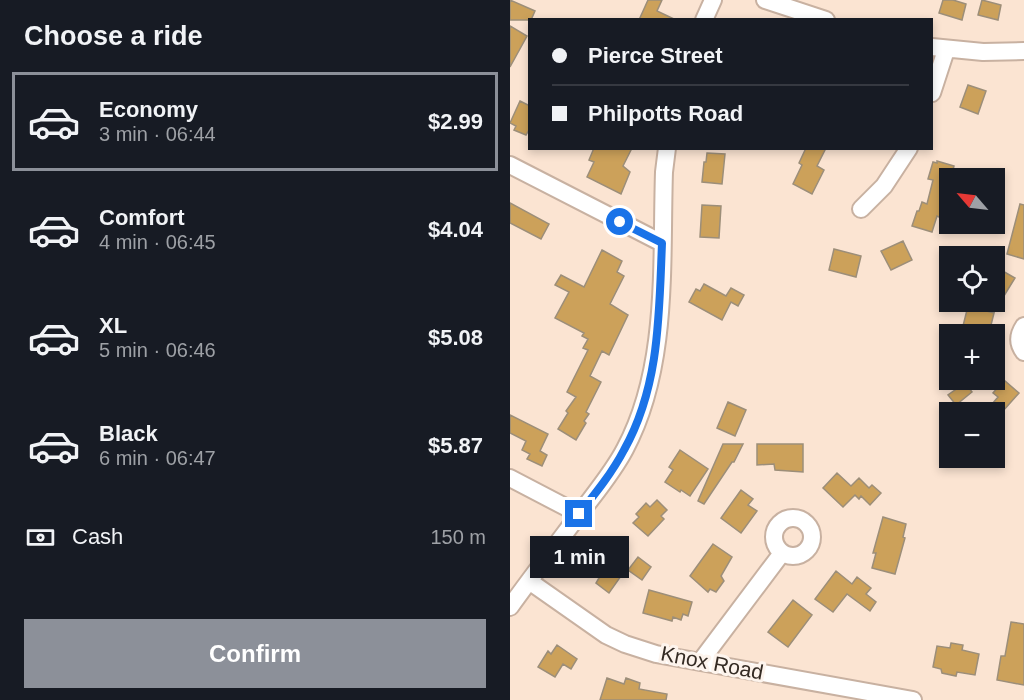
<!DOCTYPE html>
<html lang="en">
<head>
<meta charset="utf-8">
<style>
  :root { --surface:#171b24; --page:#20242c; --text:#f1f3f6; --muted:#9ea1a6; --line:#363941; --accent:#8c9099 }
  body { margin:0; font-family:Helvetica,sans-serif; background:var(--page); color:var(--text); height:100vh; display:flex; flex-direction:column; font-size:22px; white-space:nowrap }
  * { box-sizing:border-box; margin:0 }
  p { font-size:20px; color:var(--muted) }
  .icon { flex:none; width:33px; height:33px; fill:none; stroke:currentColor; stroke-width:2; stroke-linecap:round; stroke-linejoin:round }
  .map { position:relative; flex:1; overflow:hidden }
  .panel { display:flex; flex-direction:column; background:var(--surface); width:510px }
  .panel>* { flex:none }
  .hud { position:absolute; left:18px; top:18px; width:405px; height:132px; border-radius:0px; box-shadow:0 3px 9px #0003; display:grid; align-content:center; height:132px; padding:0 24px; background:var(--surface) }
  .needle { width:39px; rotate:298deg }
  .tools { position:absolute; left:429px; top:168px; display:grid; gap:12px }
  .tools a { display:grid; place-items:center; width:66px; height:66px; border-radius:0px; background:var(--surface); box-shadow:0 3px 9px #0003; font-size:30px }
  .end { position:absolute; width:27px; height:27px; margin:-14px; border:8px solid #1a73e8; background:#fff; box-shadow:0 0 0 3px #fff }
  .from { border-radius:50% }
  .bubble { position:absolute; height:42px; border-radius:0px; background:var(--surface); box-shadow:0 3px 9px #0003; font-size:20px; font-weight:700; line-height:42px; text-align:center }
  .hud b { display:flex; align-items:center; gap:21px; height:57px; font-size:22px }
  .hud b+b { border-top:2px solid var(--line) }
  .hud i { width:15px; height:15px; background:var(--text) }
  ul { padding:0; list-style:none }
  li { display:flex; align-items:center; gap:18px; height:99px; margin:0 12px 9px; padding:0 12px; border:3px solid transparent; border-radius:0px }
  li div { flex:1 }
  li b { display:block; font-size:22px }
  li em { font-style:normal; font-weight:700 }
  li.current { border-color:var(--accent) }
  li>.icon { width:54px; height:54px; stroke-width:1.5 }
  h2 { padding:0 24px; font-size:27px; line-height:72px }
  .pay { display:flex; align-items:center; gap:15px; height:66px; padding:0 24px; font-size:22px }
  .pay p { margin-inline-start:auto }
  .primary-button { display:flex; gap:12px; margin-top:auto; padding:12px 24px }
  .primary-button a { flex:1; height:69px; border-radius:0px; background:var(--accent); color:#fff; font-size:24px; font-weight:700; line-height:69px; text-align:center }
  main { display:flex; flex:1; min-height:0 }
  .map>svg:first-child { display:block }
</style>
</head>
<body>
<main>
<section class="panel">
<h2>Choose a ride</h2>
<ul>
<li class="current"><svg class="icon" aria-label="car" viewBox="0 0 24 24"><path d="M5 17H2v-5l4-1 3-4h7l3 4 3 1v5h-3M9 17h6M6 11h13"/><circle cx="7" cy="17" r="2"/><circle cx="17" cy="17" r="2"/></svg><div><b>Economy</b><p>3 min · 06:44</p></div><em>$2.99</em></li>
<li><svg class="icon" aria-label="car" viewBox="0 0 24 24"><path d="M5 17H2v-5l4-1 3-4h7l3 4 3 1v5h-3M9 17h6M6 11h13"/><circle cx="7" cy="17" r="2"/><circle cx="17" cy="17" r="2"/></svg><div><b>Comfort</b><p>4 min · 06:45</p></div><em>$4.04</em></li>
<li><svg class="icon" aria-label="car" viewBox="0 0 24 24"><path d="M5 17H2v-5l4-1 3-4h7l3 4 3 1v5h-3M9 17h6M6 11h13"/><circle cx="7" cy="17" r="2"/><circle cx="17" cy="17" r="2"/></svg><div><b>XL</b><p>5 min · 06:46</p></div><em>$5.08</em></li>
<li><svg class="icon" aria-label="car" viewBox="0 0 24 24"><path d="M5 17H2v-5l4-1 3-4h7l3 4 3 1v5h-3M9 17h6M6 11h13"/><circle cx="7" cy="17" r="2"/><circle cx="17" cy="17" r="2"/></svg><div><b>Black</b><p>6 min · 06:47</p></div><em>$5.87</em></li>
</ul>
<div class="pay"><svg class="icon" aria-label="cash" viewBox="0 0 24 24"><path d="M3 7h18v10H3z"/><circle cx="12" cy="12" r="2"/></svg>Cash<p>150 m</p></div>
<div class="primary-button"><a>Confirm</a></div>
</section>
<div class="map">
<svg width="514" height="700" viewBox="0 0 514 700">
  <rect width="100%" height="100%" fill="#fbe4d2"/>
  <path fill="#cca15a" stroke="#9c8e79" stroke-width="1.5" d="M0,0L25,11L21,20H0Z
    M138,0H152L147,11L166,20H129Z
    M433,0H443L456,4L452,20L429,13Z
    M472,0L491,5L488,20L468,15Z
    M0,26L17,36L0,67Z
    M458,85L476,91L468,114L450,107Z
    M10,101L20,106V128L16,135L4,130L6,126L0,123Z
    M84,148H122L113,166L120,172L111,194L77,177L84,162L79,160Z
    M296,148H316L307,166L314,170L302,194L283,184L292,165L289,163Z
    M197,153L215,154L212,184L192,182L194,162H196Z
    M427,161L444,166L431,218L427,216L422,232L402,226L407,211H409L412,202L417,204L423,180L418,179L423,162L427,163Z
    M0,203L39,224L31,239L0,223Z
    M510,204L514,205V259L497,254Z
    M192,205L211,206L209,238L190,237Z
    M393,241L402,260L381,270L371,251Z
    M324,249L351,256L346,277L319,270Z
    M92,250L112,261L107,272L114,276L100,304L118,315L99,355L92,351L80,376L91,382L76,412L79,414L74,421L76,423L66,440L48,429L58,413L56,411L66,397L57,392L78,350L73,348L78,339L72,336L74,333L45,318L59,292L45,285L51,275L74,287Z
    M484,266L505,278L484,312Z
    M194,284L216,296L221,288L234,295L228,306L221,302L212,320L179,302L186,289L190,291Z
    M458,306L484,313L479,333L453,326Z
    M494,380L509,393L493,411L483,403L488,397L483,393Z
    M455,383L462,392L446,405L438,395Z
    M218,402L236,410L225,436L207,428Z
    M0,415L38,434L30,451L37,455L32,466L17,459L20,454L12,450L16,441L0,433Z
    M213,444H233L224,462H222L194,504L188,501Z
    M247,444H293V472L265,470L264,464L247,465Z
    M170,450L198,469L180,496L171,490L170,492L155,482L163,470L159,467Z
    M327,473L341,486L349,478L359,488L362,485L371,493L360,505L351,496L349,499L345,495L333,507L313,488Z
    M231,490L243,499L238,505L247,511L231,533L211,518Z
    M147,500L157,510L151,516L154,519L138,536L123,523L129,517L126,514L136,503L140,507Z
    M373,517L396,524L393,537L395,538L385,574L362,568L366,553H363Z
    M203,544L222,557L211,576L214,581L206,592L200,589L198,592L180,576Z
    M128,557L141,567L132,580L118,570Z
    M101,558L116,569L99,593L86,583L89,578L87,577Z
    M326,571L342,584L347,577L361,588L356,594L366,602L360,611L337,594L323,612L305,599Z
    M139,590L182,602L178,616L173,614L171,620L163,617L162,621L133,613Z
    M283,600L302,615L278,647L258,632Z
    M501,622L514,624V685L487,680L491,656H495Z
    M441,643L453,645L452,650L469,654L465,675L447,672L446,676L432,673L431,669L423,667L427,646L440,648Z
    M47,645L67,659L61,669L53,664L45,677L28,667L38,651L41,654Z
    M97,678L114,684L116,678L130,683L129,689L157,694L156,700H90Z"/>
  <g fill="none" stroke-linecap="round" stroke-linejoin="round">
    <defs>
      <path id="minor" d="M255,0L316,20
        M194,20L203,0
        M422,47L473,52L514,51
        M422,93L436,50
        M0,165L152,243
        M351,209L374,186L399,148
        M514,326C508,335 507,343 514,352
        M0,478L69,514
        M264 537a19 19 0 1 1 38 0a19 19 0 1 1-38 0Z
        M19,581L96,635L115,644L146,654L403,700
        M0,607C23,575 47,544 71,512C86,492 103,472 115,449C159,367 151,263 154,172L157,148
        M190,662L272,553"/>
    </defs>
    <use href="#minor" stroke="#c8b1a1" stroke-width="20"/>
    <use href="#minor" stroke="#fff" stroke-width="16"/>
  </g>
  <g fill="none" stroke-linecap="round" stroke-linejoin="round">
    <path stroke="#1a73e8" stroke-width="8" d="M69,514C85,494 102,473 114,450C150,386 149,313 152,243L110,222"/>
  </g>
  <g text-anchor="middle" stroke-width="6" stroke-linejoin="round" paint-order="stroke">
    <g font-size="21" fill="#342b24" stroke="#fdf4ed">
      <text transform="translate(202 663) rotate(11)" y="7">Knox Road</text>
    </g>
  </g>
</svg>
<div class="tools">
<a><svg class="needle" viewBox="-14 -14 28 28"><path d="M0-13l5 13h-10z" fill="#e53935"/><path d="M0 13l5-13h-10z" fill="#9ea1a6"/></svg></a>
<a><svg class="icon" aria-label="locate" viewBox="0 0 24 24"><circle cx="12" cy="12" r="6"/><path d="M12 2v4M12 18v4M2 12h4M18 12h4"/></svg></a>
<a>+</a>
<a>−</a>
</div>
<i class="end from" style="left:110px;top:222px"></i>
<i class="end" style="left:69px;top:514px"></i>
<div class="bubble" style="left:20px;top:536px;width:99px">1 min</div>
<div class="hud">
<b><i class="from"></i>Pierce Street</b>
<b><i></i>Philpotts Road</b>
</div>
</div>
</main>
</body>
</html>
